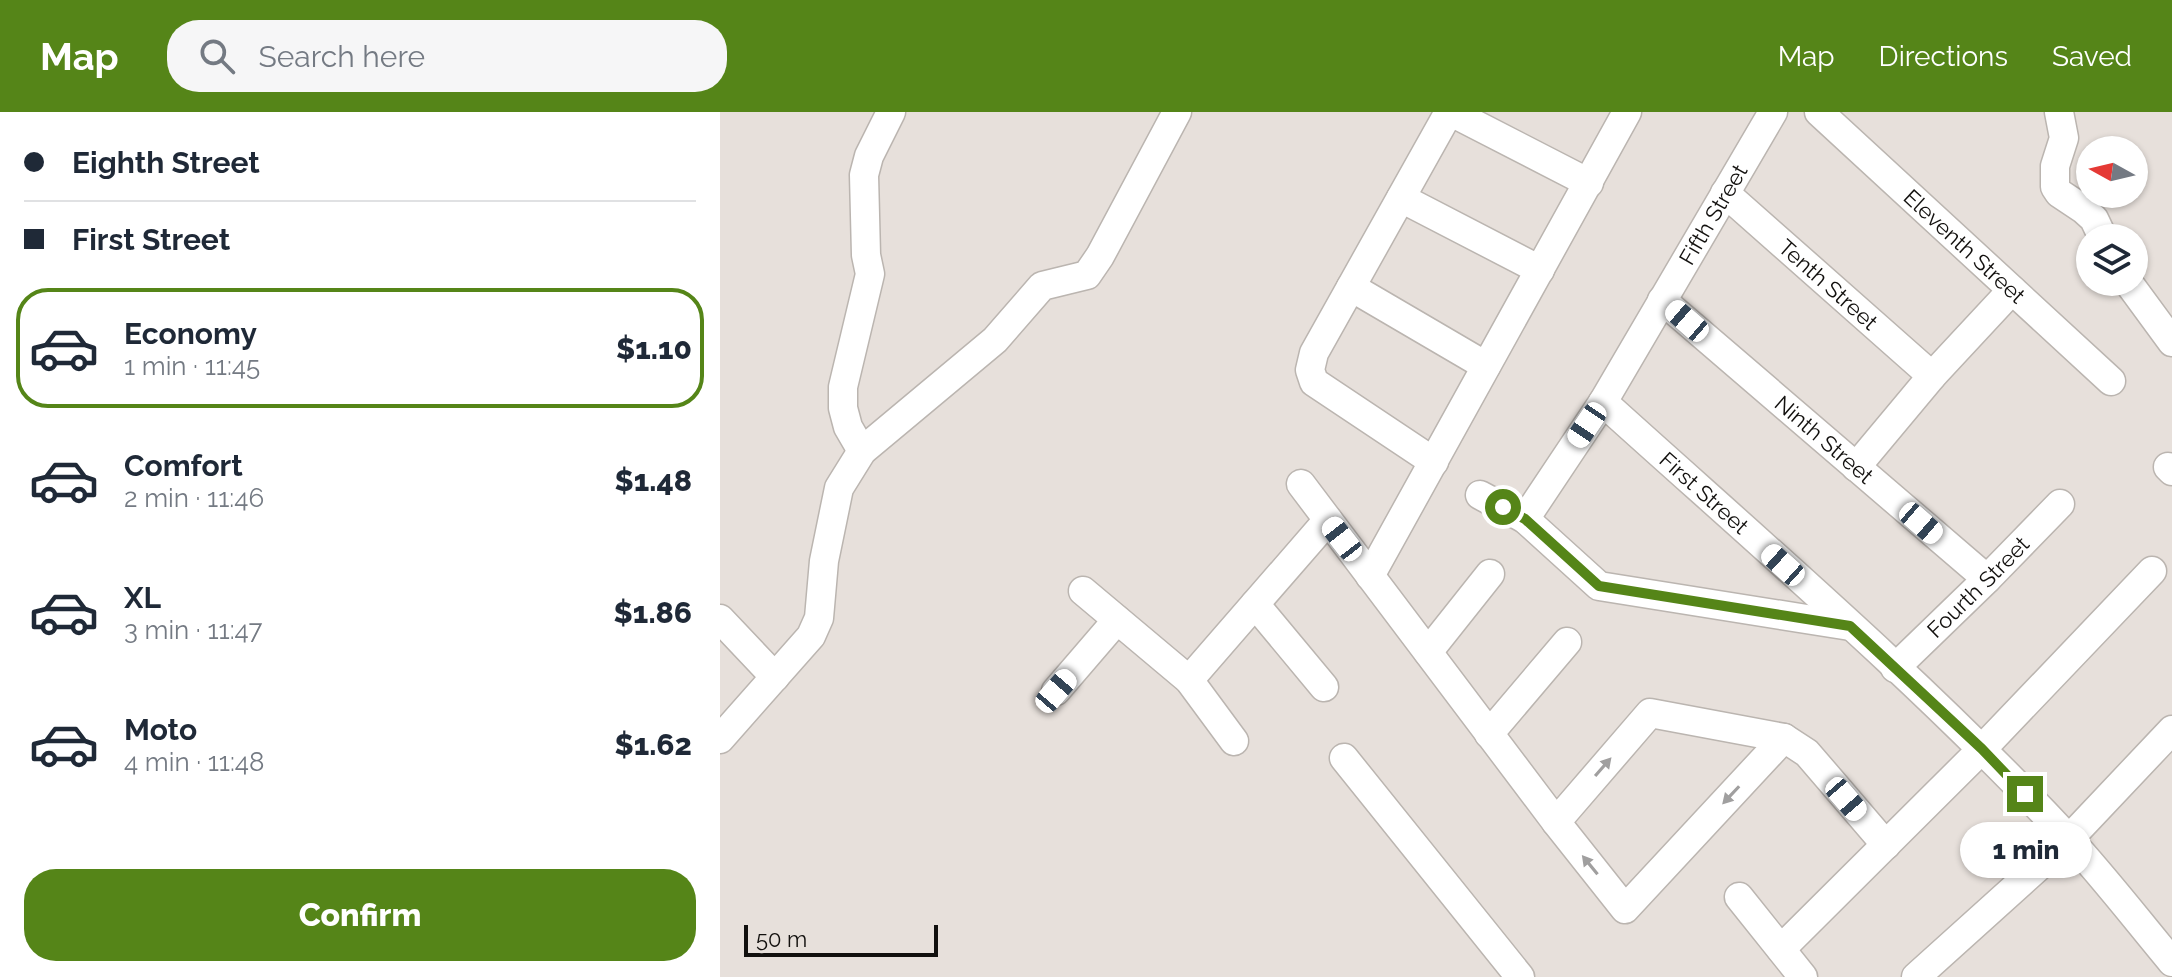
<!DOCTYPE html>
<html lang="en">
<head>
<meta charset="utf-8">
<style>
  :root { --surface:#fff; --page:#f6f6f7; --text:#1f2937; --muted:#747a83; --line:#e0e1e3; --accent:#558518 }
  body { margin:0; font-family:Raleway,sans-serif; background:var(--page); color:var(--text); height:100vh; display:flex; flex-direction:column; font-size:30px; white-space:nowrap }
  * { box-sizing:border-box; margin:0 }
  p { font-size:26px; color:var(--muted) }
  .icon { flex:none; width:44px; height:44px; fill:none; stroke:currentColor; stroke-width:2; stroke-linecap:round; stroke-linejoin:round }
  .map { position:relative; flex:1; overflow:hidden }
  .panel { display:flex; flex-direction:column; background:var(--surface); width:720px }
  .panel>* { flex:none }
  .hud { display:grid; align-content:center; height:176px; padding:0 24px; background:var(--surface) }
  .needle { width:52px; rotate:278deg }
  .fabs { position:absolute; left:1356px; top:24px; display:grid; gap:16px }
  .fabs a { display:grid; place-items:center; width:72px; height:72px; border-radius:50%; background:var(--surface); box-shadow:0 2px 6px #0004; font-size:40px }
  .scale { position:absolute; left:24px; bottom:20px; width:194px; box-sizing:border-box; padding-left:8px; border:4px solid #12100e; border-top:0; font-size:22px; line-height:28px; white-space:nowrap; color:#12100e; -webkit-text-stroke:6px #e7e0db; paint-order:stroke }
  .end { position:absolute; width:36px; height:36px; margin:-18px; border:10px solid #558518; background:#fff; box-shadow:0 0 0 4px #fff }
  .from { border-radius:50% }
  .bubble { position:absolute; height:56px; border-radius:28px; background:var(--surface); box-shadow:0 2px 6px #0004; font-size:26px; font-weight:800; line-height:56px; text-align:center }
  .car { position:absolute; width:24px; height:48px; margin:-24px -12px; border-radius:10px; box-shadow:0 0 6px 2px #0007; background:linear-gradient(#fff 24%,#345 0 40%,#fff 0 76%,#345 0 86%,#fff 0) }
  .hud b { display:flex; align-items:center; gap:28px; height:76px; font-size:30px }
  .hud b+b { border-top:2px solid var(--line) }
  .hud i { width:20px; height:20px; background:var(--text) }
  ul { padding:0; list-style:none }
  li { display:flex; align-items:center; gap:24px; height:120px; margin:0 16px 12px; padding:0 8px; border:4px solid transparent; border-radius:32px }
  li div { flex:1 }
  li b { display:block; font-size:30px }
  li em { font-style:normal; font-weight:800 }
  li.current { border-color:var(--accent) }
  li>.icon { width:72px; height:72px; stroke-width:1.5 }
  .action { display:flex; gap:16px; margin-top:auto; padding:16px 24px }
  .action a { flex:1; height:92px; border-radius:32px; background:var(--accent); color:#fff; font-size:32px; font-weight:800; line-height:92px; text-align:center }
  header { display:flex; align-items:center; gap:48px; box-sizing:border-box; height:112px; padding:0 40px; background:var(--accent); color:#fff }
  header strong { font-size:38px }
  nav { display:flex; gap:44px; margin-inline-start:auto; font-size:28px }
  .search { width:560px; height:72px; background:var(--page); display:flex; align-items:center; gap:20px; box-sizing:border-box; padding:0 28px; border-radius:32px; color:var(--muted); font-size:30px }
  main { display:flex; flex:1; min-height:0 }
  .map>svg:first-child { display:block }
</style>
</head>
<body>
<header>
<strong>Map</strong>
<div class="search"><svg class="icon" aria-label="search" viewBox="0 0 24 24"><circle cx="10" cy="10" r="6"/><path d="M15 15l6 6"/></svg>Search here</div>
<nav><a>Map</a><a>Directions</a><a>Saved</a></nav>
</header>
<main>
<section class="panel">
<div class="hud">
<b><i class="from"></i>Eighth Street</b>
<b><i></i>First Street</b>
</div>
<ul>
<li class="current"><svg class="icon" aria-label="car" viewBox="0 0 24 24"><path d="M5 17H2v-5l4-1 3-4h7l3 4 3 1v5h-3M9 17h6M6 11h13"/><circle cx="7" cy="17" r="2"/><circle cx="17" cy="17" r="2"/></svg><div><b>Economy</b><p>1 min · 11:45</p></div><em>$1.10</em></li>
<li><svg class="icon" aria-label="car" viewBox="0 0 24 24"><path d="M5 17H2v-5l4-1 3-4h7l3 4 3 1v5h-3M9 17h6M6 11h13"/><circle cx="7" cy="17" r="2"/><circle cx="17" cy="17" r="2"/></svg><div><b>Comfort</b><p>2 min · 11:46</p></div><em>$1.48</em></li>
<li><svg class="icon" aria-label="car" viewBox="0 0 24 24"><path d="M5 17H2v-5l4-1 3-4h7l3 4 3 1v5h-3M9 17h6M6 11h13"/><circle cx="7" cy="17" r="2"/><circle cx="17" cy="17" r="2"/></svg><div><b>XL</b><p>3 min · 11:47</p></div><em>$1.86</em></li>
<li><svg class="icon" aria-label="car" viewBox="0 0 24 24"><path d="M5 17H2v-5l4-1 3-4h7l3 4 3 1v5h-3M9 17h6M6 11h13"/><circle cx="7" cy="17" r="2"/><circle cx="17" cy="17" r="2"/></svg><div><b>Moto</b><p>4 min · 11:48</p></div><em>$1.62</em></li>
</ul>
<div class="action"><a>Confirm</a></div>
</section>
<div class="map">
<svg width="1452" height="865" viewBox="0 0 1452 865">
  <rect width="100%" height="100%" fill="#e7e0db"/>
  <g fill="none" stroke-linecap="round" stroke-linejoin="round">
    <defs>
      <g id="minor">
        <path d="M731,0L869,71"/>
        <path id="s1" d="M1099,0L1391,269"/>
        <path d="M1339,0L1344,26L1335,54V75L1339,81L1363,97L1374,107L1383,126"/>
        <path id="s2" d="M1005,81L1212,264"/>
        <path d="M681,86L820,158"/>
        <path d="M1408,170L1452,230"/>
        <path d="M631,175L766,254"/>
        <path id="s3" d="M942,188L1267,467"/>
        <path id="s4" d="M883,290C1040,432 1202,570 1347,725C1384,765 1417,808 1452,850"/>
        <path d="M142,339L128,315L123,296V275L150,162L146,143L144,63L149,44L171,0"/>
        <path d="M714,350L594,270L590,258L594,241L729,0"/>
        <path d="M1136,355L1212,264L1292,178"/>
        <path d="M1448,355L1452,359"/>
        <path d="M581,372L836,710L905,797L1064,626"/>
        <path d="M760,383L805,407L879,474L1130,514"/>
        <path id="s5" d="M805,407L883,290L1053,0"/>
        <path d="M650,464L907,0"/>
        <path d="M363,479L469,568L514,629"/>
        <path d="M535,492L604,575"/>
        <path d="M0,507L55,565"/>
        <path d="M708,540L770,462"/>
        <path id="s6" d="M1175,556L1267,467L1340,392"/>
        <path d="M469,568L608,408"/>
        <path d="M336,579L397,508"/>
        <path d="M769,622L847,530"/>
        <path d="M0,627L91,524L99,506L104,449L119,376L142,339L275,228L322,174L367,163L380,144L457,0"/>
        <path d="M624,646L800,865"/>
        <path d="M836,710L930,601L1064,626L1087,641L1166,733"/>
        <path d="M1019,785L1083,865"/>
        <path d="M1061,837L1262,637L1432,459"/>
        <path d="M1196,865L1349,727L1452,618"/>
      </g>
    </defs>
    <use href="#minor" stroke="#bbb5b0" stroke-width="31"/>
    <use href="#minor" stroke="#fff" stroke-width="28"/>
  </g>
  <defs><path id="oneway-solid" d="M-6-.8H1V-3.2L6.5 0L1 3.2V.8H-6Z" transform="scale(2)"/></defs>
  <g fill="#a09f9f">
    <use href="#oneway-solid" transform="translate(883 655) rotate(-49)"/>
    <use href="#oneway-solid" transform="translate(1011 683) rotate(133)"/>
    <use href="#oneway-solid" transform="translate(870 753) rotate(-129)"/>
  </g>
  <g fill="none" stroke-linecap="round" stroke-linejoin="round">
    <path stroke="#558518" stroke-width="10" d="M783,395L805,407L879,474L1130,514L1262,637L1305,682"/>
  </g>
  <g text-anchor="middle" stroke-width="6" stroke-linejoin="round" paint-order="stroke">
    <g font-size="22" fill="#12100e" stroke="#e7e0db">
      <text dy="8" stroke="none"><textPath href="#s5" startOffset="358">Fifth Street</textPath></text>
      <text dy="8" stroke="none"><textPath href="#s1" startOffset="198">Eleventh Street</textPath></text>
      <text dy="8" stroke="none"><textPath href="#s2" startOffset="138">Tenth Street</textPath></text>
      <text dy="8" stroke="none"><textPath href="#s3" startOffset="214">Ninth Street</textPath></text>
      <text dy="8" stroke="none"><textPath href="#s4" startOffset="136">First Street</textPath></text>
      <text dy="8" stroke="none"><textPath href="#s6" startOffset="116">Fourth Street</textPath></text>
    </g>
  </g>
</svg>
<div class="fabs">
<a><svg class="needle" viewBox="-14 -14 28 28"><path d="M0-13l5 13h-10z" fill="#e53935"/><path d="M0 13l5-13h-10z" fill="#747a83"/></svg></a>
<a><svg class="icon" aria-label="layers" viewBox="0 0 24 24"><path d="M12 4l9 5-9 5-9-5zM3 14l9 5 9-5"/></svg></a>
</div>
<div class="scale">50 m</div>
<i class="end from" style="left:783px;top:395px"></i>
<i class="end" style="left:1305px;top:682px"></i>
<div class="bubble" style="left:1240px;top:710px;width:132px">1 min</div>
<i class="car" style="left:967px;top:209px;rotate:311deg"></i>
<i class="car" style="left:867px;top:313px;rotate:214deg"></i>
<i class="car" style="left:1201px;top:411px;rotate:131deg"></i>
<i class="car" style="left:622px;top:427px;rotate:322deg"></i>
<i class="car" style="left:1063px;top:453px;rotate:312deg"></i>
<i class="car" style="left:336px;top:579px;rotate:41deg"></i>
<i class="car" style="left:1126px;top:687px;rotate:139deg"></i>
</div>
</main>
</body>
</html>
